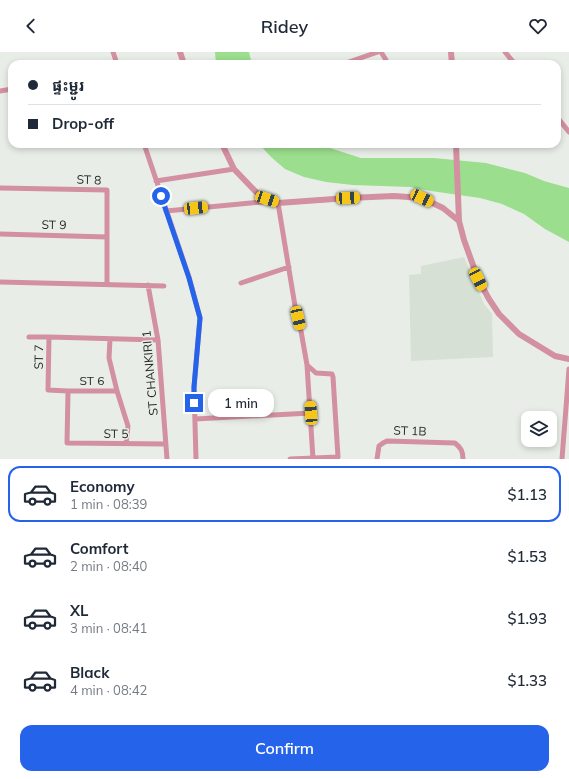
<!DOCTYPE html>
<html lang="en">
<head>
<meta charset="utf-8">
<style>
  :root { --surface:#fff; --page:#f2f2f3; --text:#1f2937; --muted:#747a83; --line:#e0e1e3; --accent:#2563eb }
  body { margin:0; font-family:Mulish,"Noto Sans Khmer",sans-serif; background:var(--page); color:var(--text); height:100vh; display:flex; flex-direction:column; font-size:15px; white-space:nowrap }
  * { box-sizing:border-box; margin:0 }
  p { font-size:13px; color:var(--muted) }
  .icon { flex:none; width:22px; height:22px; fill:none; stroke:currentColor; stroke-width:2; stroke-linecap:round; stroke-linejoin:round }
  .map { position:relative; height:407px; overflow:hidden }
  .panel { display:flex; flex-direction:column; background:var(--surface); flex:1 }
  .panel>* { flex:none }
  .banner { position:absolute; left:8px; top:8px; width:553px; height:88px; border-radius:12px; box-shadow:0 2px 6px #0003; display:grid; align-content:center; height:88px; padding:0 20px; background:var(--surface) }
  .buttons { position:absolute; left:521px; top:359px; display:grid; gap:8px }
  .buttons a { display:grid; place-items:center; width:36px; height:36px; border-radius:8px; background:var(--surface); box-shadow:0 2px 6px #0003; font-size:20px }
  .end { position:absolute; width:18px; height:18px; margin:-9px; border:5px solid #2563eb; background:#fff; box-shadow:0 0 0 2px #fff }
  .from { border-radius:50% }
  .bubble { position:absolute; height:28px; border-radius:12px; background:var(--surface); box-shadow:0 2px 6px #0003; font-size:13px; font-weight:600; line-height:28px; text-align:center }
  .car { position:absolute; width:12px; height:24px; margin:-12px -6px; border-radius:5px; box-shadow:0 0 3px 1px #0007; background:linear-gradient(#f5c518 24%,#345 0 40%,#f5c518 0 76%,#345 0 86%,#f5c518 0) }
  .banner b { display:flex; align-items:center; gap:14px; height:38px; font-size:15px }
  .banner b+b { border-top:1px solid var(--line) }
  .banner i { width:10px; height:10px; background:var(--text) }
  ul { padding:7px 0 0; list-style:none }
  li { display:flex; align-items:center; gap:12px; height:56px; margin:0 8px 6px; padding:0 12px; border:2px solid transparent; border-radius:12px }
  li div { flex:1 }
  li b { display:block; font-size:15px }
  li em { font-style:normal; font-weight:600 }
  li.selected { border-color:var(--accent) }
  li>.icon { width:36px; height:36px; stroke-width:1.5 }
  .primary-button { display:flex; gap:8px; margin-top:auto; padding:8px 20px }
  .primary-button a { flex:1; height:46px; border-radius:12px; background:var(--accent); color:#fff; font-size:16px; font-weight:600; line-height:46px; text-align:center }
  header { display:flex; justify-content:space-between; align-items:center; height:52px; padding:0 20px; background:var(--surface); font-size:18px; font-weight:600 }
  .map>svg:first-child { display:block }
</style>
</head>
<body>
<header><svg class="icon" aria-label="back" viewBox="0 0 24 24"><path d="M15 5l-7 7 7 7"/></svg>Ridey<svg class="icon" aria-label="heart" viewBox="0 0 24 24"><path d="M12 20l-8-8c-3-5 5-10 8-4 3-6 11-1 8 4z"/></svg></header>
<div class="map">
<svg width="569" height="407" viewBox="0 0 569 407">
  <rect width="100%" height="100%" fill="#e8eee7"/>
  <path fill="#d6e0d4" d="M464,205L484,252L492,262L493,305L411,309L409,223L421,222V214Z"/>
  <path fill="#9bde8d" d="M215,0H249L252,12H216Z
    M259,92H321L333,97L361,106H434L486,111L525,121L544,129L569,136V190L545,177L524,162L502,152L480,146L431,139L410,135L353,133L326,130L304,125L285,117L271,105Z"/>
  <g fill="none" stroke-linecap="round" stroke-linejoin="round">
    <path stroke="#d390a0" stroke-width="5" d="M113,0L117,12
      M381,0L386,8L387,12
      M505,0L515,12
      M343,12L378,0
      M0,39L12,37
      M557,65L569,80
      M144,92L189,225L200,266L194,335L196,407
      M156,129L234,117
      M0,136L107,138V232
      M278,151L295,254L301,279L307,313L316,321L332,322L333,325L338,405L290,407
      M166,159L262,150L267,147
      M0,182L107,185
      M0,230L164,234
      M241,231L289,215
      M148,233L158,288L167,407
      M29,285H49
      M110,287L109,306L117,339L128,374L126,392
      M158,288L49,285L48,338L68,339L67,391L166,392
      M307,313L313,407
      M68,339H117
      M195,367L311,361
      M377,407L379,394L383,391L387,389L455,391C461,396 463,399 463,407
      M562,407L569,317"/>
    <path stroke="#d390a0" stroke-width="6" d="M180,0L184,12
      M451,0L452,12
      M222,92L234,117L256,140L267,147L278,151L348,146L394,144L422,146L443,156L459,169
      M456,92L459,169L464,188L478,227L489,247L499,262L519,282L555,304L569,307"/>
  </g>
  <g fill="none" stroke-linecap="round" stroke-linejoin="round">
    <path stroke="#2563eb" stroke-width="5" d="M161,144L189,226L200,266L194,335V351"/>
  </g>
  <g text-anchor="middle" stroke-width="3" stroke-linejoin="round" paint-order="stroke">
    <g font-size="12" fill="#282a27" stroke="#e8eee7">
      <text transform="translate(89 128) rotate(2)" y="4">ST 8</text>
      <text transform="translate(54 173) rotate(1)" y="4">ST 9</text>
      <text transform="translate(39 305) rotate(-89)" y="4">ST 7</text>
      <text transform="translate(150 321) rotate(-95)" y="4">ST CHANKIRI 1</text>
      <text x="92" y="333">ST 6</text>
      <text transform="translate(410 379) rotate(2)" y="4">ST 1B</text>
      <text transform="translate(116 382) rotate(1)" y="4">ST 5</text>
    </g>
  </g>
</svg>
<div class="buttons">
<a><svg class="icon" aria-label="layers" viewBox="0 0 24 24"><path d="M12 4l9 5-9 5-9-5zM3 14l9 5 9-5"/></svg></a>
</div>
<i class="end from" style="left:161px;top:144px"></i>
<i class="end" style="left:194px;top:351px"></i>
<div class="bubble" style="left:208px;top:337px;width:66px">1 min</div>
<i class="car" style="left:348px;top:146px;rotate:87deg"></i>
<i class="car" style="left:422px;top:146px;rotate:115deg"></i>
<i class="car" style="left:267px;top:147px;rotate:108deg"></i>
<i class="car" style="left:196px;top:156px;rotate:84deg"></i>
<i class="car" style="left:478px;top:227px;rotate:153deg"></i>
<i class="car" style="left:298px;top:266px;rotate:167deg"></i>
<i class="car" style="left:311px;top:361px;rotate:356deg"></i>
<div class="banner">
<b><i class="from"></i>ផ្ទះម្ជូរ</b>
<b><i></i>Drop-off</b>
</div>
</div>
<section class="panel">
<ul>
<li class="selected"><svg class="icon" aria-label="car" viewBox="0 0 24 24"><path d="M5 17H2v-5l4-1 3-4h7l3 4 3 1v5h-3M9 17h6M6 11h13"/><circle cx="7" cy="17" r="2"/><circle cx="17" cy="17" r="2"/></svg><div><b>Economy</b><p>1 min · 08:39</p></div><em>$1.13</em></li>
<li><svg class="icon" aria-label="car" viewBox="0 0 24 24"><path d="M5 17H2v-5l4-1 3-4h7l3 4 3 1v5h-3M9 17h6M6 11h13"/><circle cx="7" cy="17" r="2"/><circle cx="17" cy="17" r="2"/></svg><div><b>Comfort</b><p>2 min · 08:40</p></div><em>$1.53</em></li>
<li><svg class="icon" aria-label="car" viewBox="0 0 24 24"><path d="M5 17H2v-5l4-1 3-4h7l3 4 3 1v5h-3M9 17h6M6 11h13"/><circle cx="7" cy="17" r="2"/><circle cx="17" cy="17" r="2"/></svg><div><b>XL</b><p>3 min · 08:41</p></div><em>$1.93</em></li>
<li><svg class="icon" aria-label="car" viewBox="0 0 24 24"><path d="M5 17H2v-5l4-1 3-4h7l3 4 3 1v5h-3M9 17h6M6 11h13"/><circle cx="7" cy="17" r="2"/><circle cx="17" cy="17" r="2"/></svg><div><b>Black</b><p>4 min · 08:42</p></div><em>$1.33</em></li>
</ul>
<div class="primary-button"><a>Confirm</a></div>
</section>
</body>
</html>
